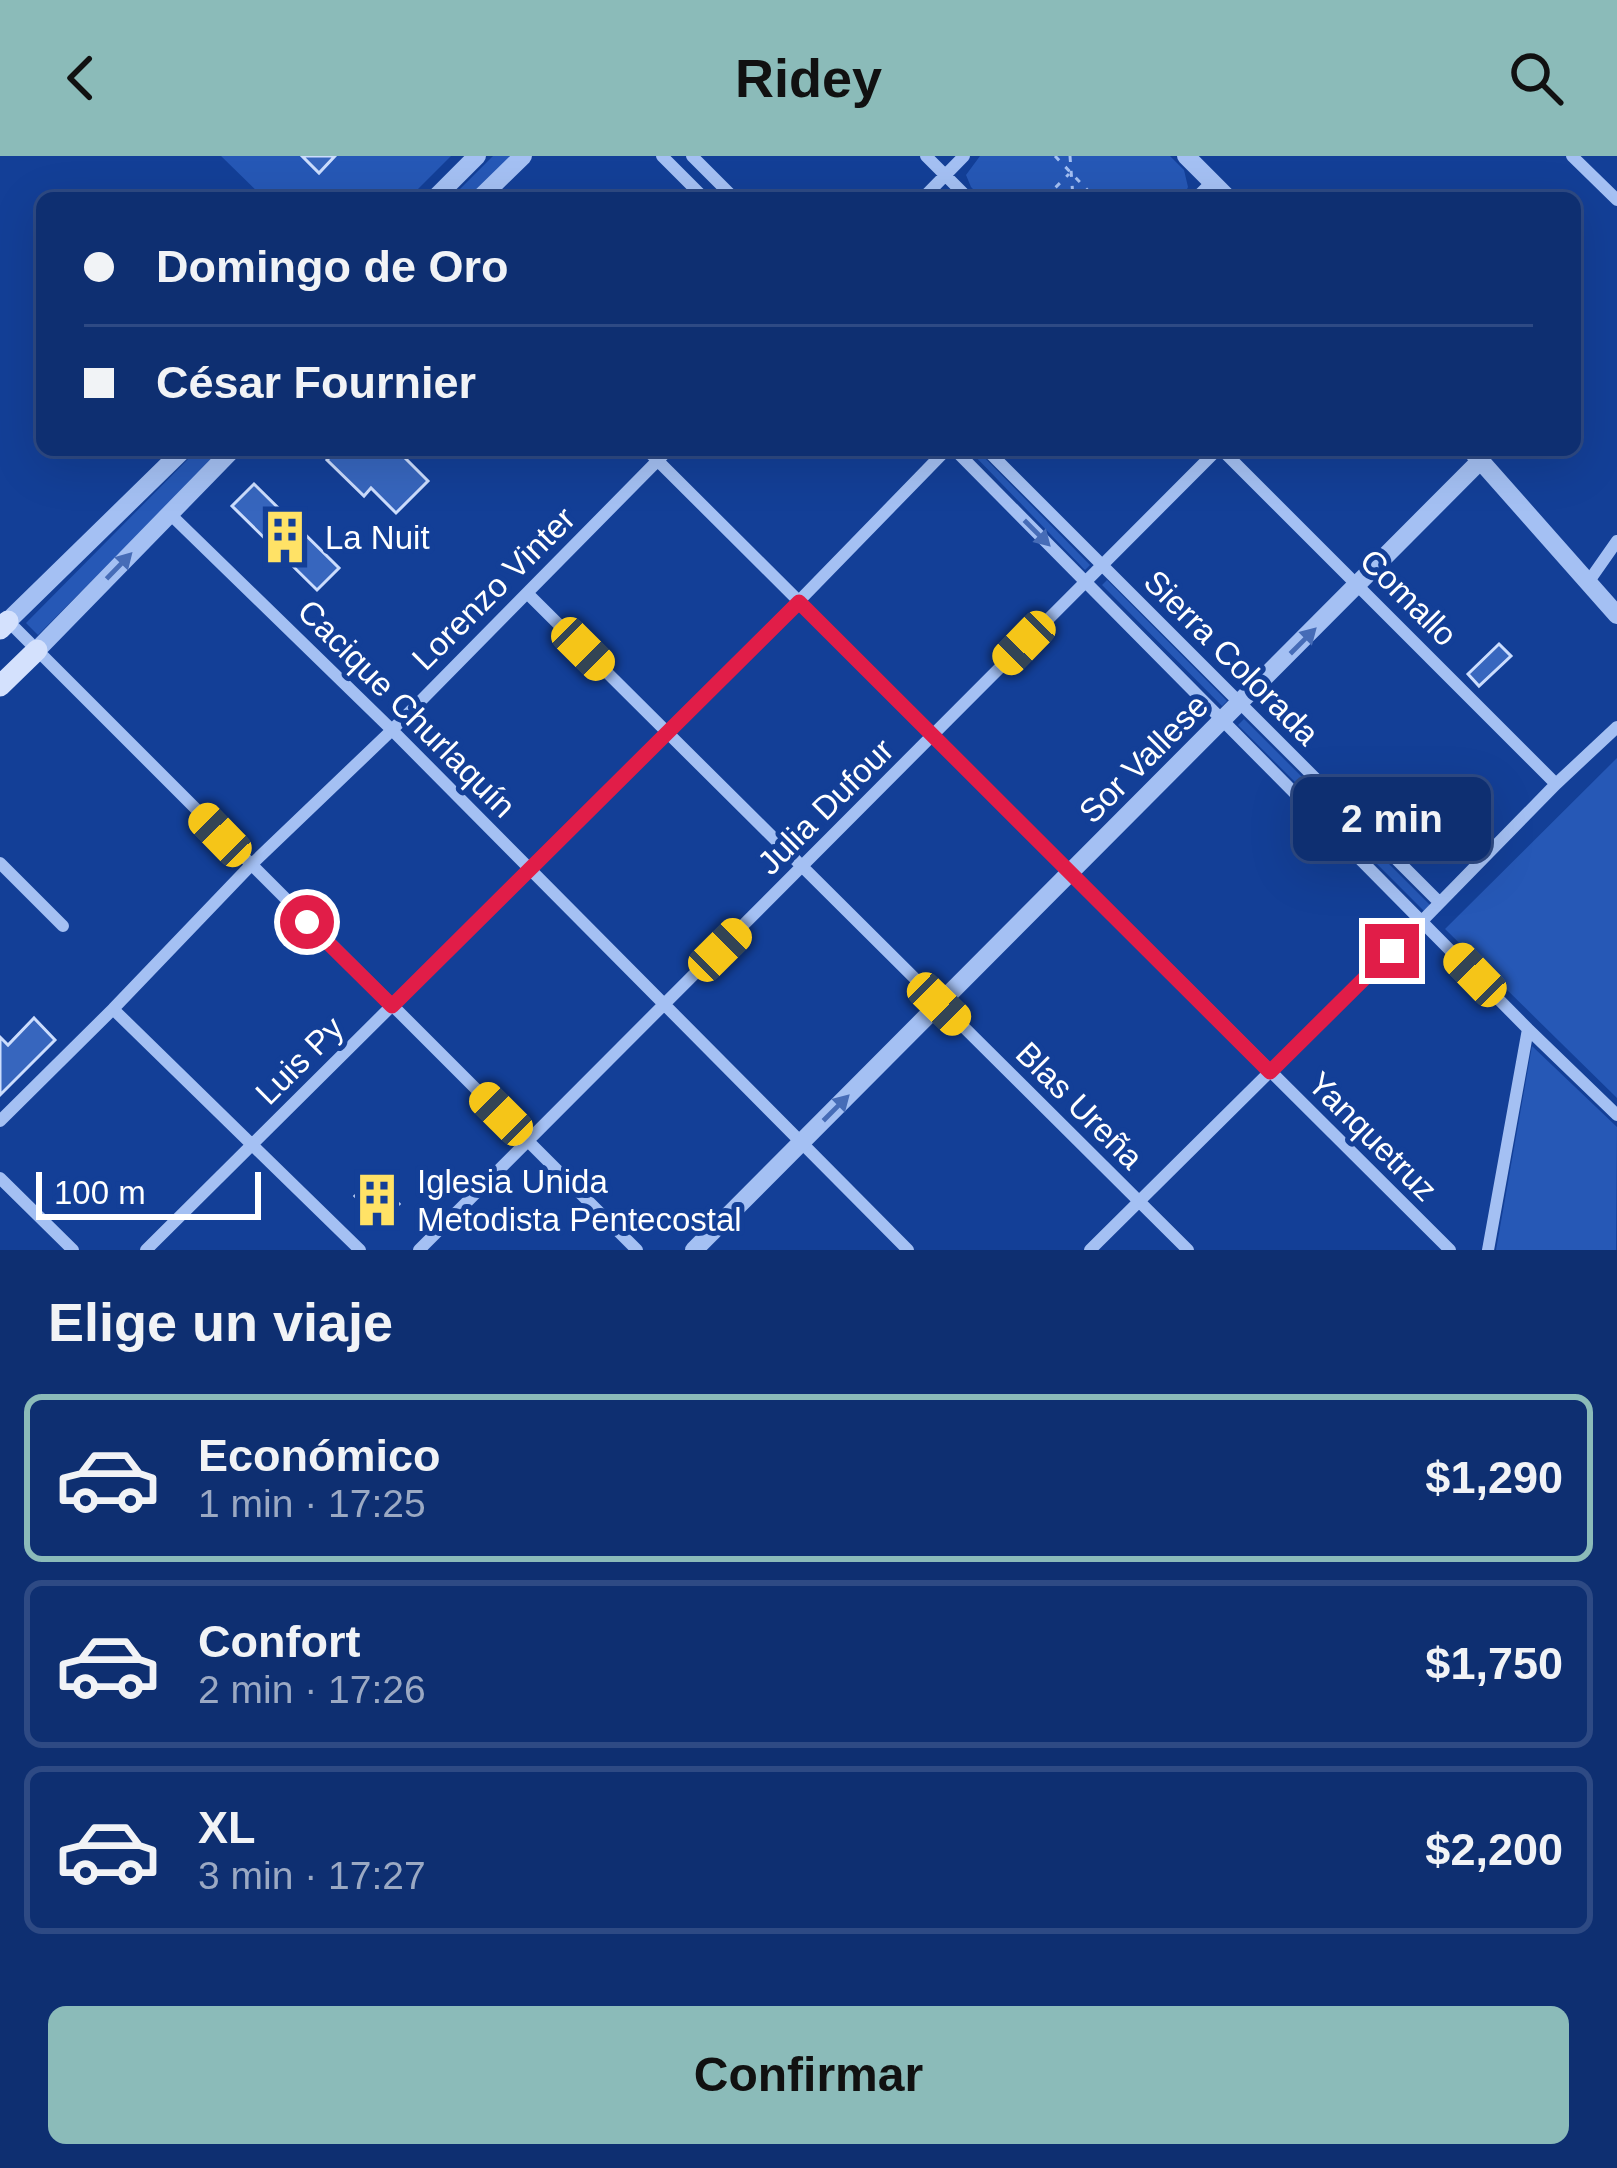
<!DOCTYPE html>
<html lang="es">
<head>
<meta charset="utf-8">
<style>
  :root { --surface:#0e2f71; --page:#173776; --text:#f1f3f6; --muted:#9ba9c3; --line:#2e4a84; --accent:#8bbbb9 }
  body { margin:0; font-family:Helvetica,sans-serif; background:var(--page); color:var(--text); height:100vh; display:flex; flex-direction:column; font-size:45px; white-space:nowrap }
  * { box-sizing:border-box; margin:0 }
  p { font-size:39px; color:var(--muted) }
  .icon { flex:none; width:66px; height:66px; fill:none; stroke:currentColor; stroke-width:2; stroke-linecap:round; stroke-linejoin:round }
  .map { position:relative; height:1094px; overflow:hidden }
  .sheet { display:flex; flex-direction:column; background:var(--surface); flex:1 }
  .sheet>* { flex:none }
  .top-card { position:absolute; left:36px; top:36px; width:1545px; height:264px; border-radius:18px; box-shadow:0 12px 48px #0002,0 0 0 3px var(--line); display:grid; align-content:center; height:264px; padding:0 48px; background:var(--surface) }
  .scale { position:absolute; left:36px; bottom:30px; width:225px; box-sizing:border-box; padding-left:12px; border:6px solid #fff; border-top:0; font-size:33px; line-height:42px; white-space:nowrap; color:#fff; -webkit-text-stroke:9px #133f97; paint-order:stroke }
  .end { position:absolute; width:54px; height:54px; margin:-27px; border:15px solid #e11d48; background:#fff; box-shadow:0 0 0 6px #fff }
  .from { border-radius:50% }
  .bubble { position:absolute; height:84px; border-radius:18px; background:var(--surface); box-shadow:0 12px 48px #0002,0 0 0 3px var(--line); font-size:39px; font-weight:700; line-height:84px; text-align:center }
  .car { position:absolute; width:36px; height:72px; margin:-36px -18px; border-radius:15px; box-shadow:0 0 9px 3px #0007; background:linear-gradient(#f5c518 24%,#345 0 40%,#f5c518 0 76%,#345 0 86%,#f5c518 0) }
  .top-card b { display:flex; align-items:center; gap:42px; height:114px; font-size:45px }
  .top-card b+b { border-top:3px solid var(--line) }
  .top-card i { width:30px; height:30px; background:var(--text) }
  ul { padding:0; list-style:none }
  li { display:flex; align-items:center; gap:36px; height:168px; margin:0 24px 18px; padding:0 24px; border:6px solid var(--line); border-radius:18px }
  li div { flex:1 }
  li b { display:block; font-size:45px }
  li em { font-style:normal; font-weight:700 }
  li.active { border-color:var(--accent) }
  li>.icon { width:108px; height:108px; stroke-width:1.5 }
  h2 { padding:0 48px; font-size:54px; line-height:144px }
  .cta { display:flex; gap:24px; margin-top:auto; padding:24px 48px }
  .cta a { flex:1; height:138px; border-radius:18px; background:var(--accent); color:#111; font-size:48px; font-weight:700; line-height:138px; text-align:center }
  header { display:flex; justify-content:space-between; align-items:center; height:156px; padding:0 48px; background:var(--accent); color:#111; font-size:54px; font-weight:700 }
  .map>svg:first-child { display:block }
</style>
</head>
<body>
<header><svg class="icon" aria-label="back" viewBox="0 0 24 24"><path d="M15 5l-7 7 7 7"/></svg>Ridey<svg class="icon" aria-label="search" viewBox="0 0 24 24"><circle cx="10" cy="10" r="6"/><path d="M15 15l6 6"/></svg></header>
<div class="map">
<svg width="1617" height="1094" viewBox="0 0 1617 1094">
  <rect width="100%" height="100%" fill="#133f97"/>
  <path fill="#2658b6" d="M221,0H451L409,42H264Z
    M493,0H516L474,42H451Z
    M980,0H1170L1184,14L1188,31L1183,42H982L971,31L966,19Z
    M197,294H222L38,479L26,467Z
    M969,294H977L1090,409L1085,414Z
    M1107,424L1227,545L1222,550L1102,429Z
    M1244,563L1430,749L1424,755L1238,569Z
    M1617,602V942L1445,773Z
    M1532,890L1617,971L1616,1094H1496Z"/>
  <path fill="#3766be" stroke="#ccddfd" stroke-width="3" d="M302,0H335L319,17Z
    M337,294H397L428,325L396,357L371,332L364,340L327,304Z
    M254,328L339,412L317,434L232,350Z
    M1499,488L1511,500L1479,530L1468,518Z
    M34,862L55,884L0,939V881L8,889Z
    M374,1022L399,1048L380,1066L355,1040Z"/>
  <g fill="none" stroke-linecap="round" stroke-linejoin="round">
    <path stroke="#a4c0f3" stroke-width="3" stroke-dasharray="6 9" stroke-linecap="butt" d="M1055,0L1095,42
      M1070,0L1073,42
      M1045,42L1069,18"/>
    <path stroke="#a4c0f3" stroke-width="12" d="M662,0L704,42
      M692,0L734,42
      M926,0L968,42
      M1572,0L1617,44
      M923,42L964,0
      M1196,42L1212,26
      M647,294L1450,1094
      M955,294L1528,873L1617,959
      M987,294L1439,746
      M1222,294L1556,628
      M170,358L392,574L908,1094
      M1589,425L1617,385
      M527,437L1188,1094
      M8,465L637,1094
      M0,707L63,770
      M113,853L360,1094
      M0,965L113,853L251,709L392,574L668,294
      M0,1022L73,1094
      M146,1094L799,445L946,294
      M419,1094L1217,294
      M1090,1094L1422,765L1556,628L1617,571
      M1488,1094L1528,873"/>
    <path stroke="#a4c0f3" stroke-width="18" d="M1186,0L1228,42
      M435,42L477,0
      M480,42L523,0
      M1471,294L1617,459
      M8,465L183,294
      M37,494L232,294
      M694,1094L1481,304"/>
    <path stroke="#d4e1fd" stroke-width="21" d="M0,473L8,465
      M0,530L37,494"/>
  </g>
  <defs><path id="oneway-solid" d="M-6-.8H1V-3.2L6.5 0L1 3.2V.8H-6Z" transform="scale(3)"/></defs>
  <g fill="#466cb7">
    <use href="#oneway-solid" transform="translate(1037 377) rotate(45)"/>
    <use href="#oneway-solid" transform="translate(119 410) rotate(-46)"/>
    <use href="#oneway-solid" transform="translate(1303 485) rotate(-45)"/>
    <use href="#oneway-solid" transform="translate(836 952) rotate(-45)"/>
  </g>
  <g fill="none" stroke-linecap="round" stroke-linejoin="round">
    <path stroke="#e11d48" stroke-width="15" d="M307,766L392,850L799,446L1270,916L1392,795"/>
  </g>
  <defs>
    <symbol id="building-bare" viewBox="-9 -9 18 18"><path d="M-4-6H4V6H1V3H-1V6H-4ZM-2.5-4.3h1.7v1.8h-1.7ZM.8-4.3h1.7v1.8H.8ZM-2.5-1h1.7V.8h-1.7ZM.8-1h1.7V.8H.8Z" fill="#ffe266" stroke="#133f97" stroke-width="2.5" paint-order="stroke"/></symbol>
  </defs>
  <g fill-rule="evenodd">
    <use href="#building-bare" x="247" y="343" width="76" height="76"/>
    <use href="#building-bare" x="339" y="1006" width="76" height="76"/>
  </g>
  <g text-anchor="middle" stroke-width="10" stroke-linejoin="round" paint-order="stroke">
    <g font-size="33" fill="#fff" stroke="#133f97" text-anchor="start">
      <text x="325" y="393">La Nuit</text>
      <text x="417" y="1037">Iglesia Unida<tspan x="417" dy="38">Metodista Pentecostal</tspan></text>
    </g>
    <g font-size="33" fill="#fff" stroke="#133f97">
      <text transform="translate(493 432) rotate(-45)" y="12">Lorenzo Vinter</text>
      <text transform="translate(1409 441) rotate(45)" y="12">Comallo</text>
      <text transform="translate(1232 501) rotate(45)" y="12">Sierra Colorada</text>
      <text transform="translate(407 552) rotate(45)" y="12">Cacique Churlaquín</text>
      <text transform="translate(1143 602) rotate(-45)" y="12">Sor Vallese</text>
      <text transform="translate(825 650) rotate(-45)" y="12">Julia Dufour</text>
      <text transform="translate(299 904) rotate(-45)" y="12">Luis Py</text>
      <text transform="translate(1080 949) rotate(45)" y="12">Blas Ureña</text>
      <text transform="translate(1373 980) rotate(45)" y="12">Yanquetruz</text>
    </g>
  </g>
</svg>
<div class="scale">100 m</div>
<i class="end from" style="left:307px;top:766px"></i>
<i class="end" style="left:1392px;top:795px"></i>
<div class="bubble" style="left:1293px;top:621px;width:198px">2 min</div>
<i class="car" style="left:1024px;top:487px;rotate:224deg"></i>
<i class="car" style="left:583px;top:493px;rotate:135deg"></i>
<i class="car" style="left:220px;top:679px;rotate:316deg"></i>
<i class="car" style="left:720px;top:794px;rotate:45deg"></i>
<i class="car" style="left:1475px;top:819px;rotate:316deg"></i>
<i class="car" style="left:939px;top:848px;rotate:134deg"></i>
<i class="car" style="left:501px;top:958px;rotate:315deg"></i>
<div class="top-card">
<b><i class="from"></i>Domingo de Oro</b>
<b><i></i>César Fournier</b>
</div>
</div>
<section class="sheet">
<h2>Elige un viaje</h2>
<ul>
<li class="active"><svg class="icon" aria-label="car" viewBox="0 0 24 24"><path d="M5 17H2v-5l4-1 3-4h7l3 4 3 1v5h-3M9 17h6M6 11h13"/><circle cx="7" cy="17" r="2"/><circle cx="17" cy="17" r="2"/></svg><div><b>Económico</b><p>1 min · 17:25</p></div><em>$1,290</em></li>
<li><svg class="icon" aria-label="car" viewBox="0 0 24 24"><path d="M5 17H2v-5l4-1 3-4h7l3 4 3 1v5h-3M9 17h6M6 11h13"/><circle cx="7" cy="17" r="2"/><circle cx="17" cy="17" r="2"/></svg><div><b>Confort</b><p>2 min · 17:26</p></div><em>$1,750</em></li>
<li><svg class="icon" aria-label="car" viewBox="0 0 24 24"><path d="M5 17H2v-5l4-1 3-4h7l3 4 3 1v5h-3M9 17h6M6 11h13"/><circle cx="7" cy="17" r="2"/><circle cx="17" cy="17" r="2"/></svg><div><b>XL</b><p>3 min · 17:27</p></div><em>$2,200</em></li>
</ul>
<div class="cta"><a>Confirmar</a></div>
</section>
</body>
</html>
